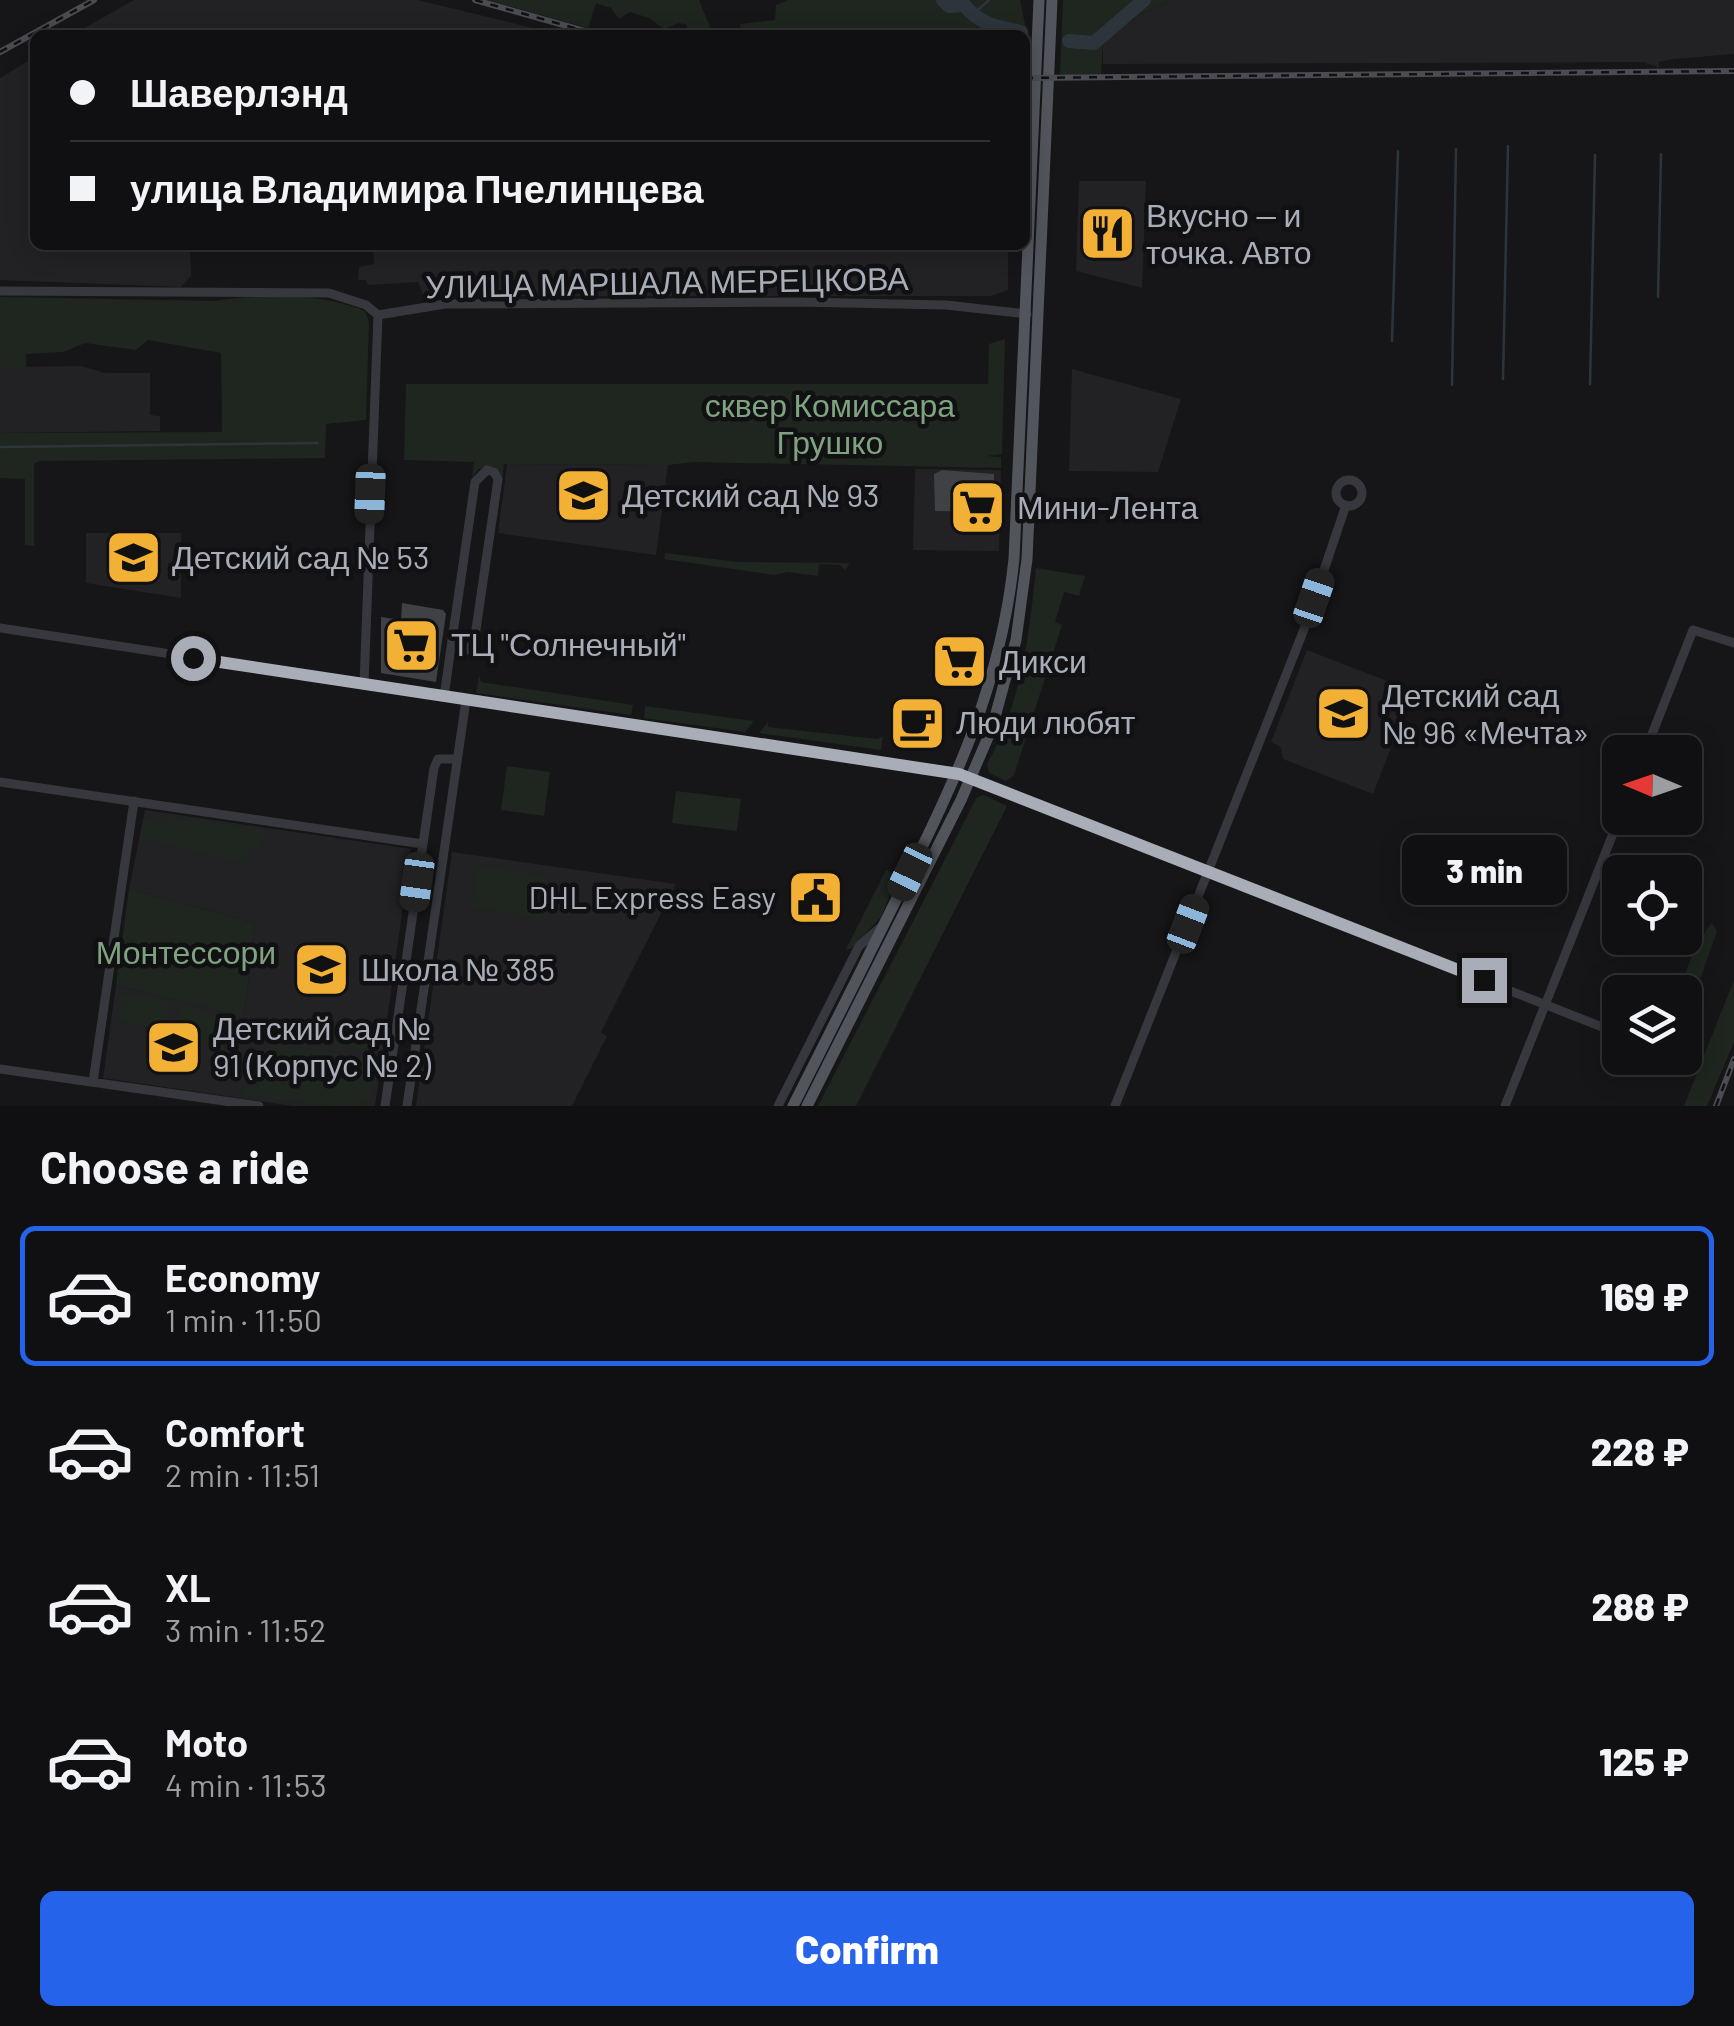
<!DOCTYPE html>
<html lang="en">
<head>
<meta charset="utf-8">
<style>
  :root { --surface:#101012; --page:#1e1e20; --text:#f1f3f6; --muted:#9c9d9f; --line:#303032; --accent:#2563eb }
  body { margin:0; font-family:Barlow,sans-serif; background:var(--page); color:var(--text); height:100vh; display:flex; flex-direction:column; font-size:38px; white-space:nowrap }
  * { box-sizing:border-box; margin:0 }
  p { font-size:32px; color:var(--muted) }
  .icon { flex:none; width:55px; height:55px; fill:none; stroke:currentColor; stroke-width:2; stroke-linecap:round; stroke-linejoin:round }
  .map { position:relative; height:1106px; overflow:hidden }
  .drawer { display:flex; flex-direction:column; background:var(--surface); flex:1 }
  .drawer>* { flex:none }
  .banner { position:absolute; left:30px; top:30px; width:1000px; height:220px; border-radius:15px; box-shadow:0 5px 25px #0003,0 0 0 2px var(--line); display:grid; align-content:center; height:220px; padding:0 40px; background:var(--surface) }
  .needle { width:65px; rotate:272deg }
  .fabs { position:absolute; left:1602px; top:735px; display:grid; gap:20px }
  .fabs a { display:grid; place-items:center; width:100px; height:100px; border-radius:15px; background:var(--surface); box-shadow:0 5px 25px #0003,0 0 0 2px var(--line); font-size:50px }
  .end { position:absolute; width:45px; height:45px; margin:-22px; border:12px solid #a8adb8; background:#111; box-shadow:0 0 0 5px #111 }
  .from { border-radius:50% }
  .bubble { position:absolute; height:70px; border-radius:15px; background:var(--surface); box-shadow:0 5px 25px #0003,0 0 0 2px var(--line); font-size:32px; font-weight:800; line-height:70px; text-align:center }
  .car { position:absolute; width:30px; height:60px; margin:-30px -15px; border-radius:12px; box-shadow:0 0 8px 2px #0007; background:linear-gradient(#222 24%,#8ab4d8 0 40%,#222 0 76%,#8ab4d8 0 86%,#222 0) }
  .banner b { display:flex; align-items:center; gap:35px; height:95px; font-size:38px }
  .banner b+b { border-top:2px solid var(--line) }
  .banner i { width:25px; height:25px; background:var(--text) }
  ul { padding:0; list-style:none }
  li { display:flex; align-items:center; gap:30px; height:140px; margin:0 20px 15px; padding:0 20px; border:5px solid transparent; border-radius:15px }
  li div { flex:1 }
  li b { display:block; font-size:38px }
  li em { font-style:normal; font-weight:800 }
  li.selected { border-color:var(--accent) }
  li>.icon { width:90px; height:90px; stroke-width:1.5 }
  h2 { padding:0 40px; font-size:45px; line-height:120px }
  .button { display:flex; gap:20px; margin-top:auto; padding:20px 40px }
  .button a { flex:1; height:115px; border-radius:15px; background:var(--accent); color:#fff; font-size:40px; font-weight:800; line-height:115px; text-align:center }
  .map>svg:first-child { display:block }
</style>
</head>
<body>
<div class="map">
<svg width="1734" height="1106" viewBox="0 0 1734 1106">
  <rect width="100%" height="100%" fill="#161618"/>
  <path fill="#222225" d="M134,0H418L561,35H72Z
    M1170,0H1734V54L1674,59L1659,62V68L1644,62L1103,64V42L1139,15Z
    M35,57V245H190L191,276L181,287L0,280V78Z
    M1079,181H1146L1142,288L1076,271Z
    M373,245H1008V290L991,296H423L418,282L368,285L366,280H358L359,267L374,264Z
    M81,366L105,373H150V415L160,416V431L0,433V367Z
    M1072,369L1181,399L1158,472L1069,471Z
    M507,464L668,465L656,555L498,533Z
    M915,469L1001,470L999,551L913,550Z
    M86,533H181V598L86,583Z
    M1307,650L1413,691L1373,794L1283,759L1281,747L1271,742Z
    M145,810L411,849L375,1106H293L103,1078L116,985L244,1016L255,923L129,889Z
    M452,852L676,884L601,1032L607,1036L572,1106H416Z"/>
  <path fill="#1e261f" d="M487,0H699L713,35H686L687,25L679,23L664,29L649,18L630,12L619,19L611,8L596,3L588,28Z
    M788,0H939L948,9L963,8L979,27L1018,35H742L740,24L775,20L776,5Z
    M947,0H1020L1026,29L984,22L964,4Z
    M1063,0H1170L1139,15L1103,42L1101,74L1060,75Z
    M0,297L215,301C261,294 322,293 365,311L369,322L366,420L326,424L325,458L39,461L34,464V546L25,545V479L0,478V433L222,432L221,353L148,340L136,350L85,343L63,352L26,354V367H0Z
    M1005,339L1002,454L987,456L1001,457V468L693,462L668,465L504,464L502,479L488,466L479,469L472,477L474,462L404,460L406,384H988L989,344Z
    M665,553L738,562L850,563L845,570L840,565L819,564L818,576L788,572L774,575L664,559Z
    M1036,568L1085,576L1079,596L1064,592L1055,622L1062,625L1014,775L1006,781L989,773L987,764C1021,704 1029,637 1036,568Z
    M479,676L481,682L633,705L631,715L476,693Z
    M645,706L754,721L745,732L644,718Z
    M768,722V727L877,739L883,736L881,750L759,733Z
    M507,766L550,772L544,816L501,810Z
    M676,791L741,799L737,831L672,823Z
    M984,795L1007,806L856,1106H818L977,797Z
    M167,816L265,829L260,852L251,850L247,864L139,838L144,820L165,825Z
    M478,865L548,876L542,918L472,908Z
    M886,870L898,876L881,917L851,949H846Z
    M129,889L255,923L244,1017L116,985Z
    M1711,923L1717,931L1685,1023V992H1678L1695,948Z
    M1734,980V1042L1707,1106H1684Z
    M122,994L171,1000L167,1029L119,1022Z
    M181,1004L226,1019L217,1045L172,1030Z
    M313,1025L378,1035L376,1052L311,1042Z
    M278,1044L363,1058C379,1073 378,1091 361,1104L370,1106H327L243,1095L244,1088L260,1089C249,1069 255,1050 278,1044Z"/>
  <g fill="none" stroke-linecap="round" stroke-linejoin="round">
    <path stroke="#2c353c" stroke-width="2.5" d="M972,15L989,0
      M1658,297L1661,154
      M1392,341L1398,151
      M1503,379L1508,146
      M1590,384L1595,155
      M1452,385L1456,149
      M0,447L318,443"/>
    <path stroke="#2c353c" stroke-width="14" d="M943,0L949,6L964,5C981,25 996,27 1021,32
      M1069,41L1094,43L1144,0"/>
  </g>
  <path fill="#404145" d="M942,470L994,474L995,512L935,511L934,474Z
    M402,603L443,610L446,614L436,682L381,673V617L401,620Z"/>
  <g fill="none" stroke-linecap="round" stroke-linejoin="round">
    <path stroke="#37383d" stroke-width="9" d="M0,291L329,293L366,305L378,315L445,304L795,302L946,305L1027,314
      M487,470L494,472L498,479L474,643L467,650L451,647L475,482Z
      M1336 493a13 13 0 1 1 26 0a13 13 0 1 1-26 0Z
      M0,628L959,774L1620,1034
      M364,685L378,315
      M444,697L451,647
      M1645,752L1693,630L1734,643
      M0,782L423,844
      M0,1069L259,1106
      M93,1082L134,801
      M385,1106L434,768L438,759H457
      M407,1106L466,700
      M778,1106L859,946L881,927
      M1115,1106L1303,632L1346,505
      M1505,1106L1620,816"/>
    <path stroke="#53555c" stroke-width="11" d="M793,1106C830,1033 866,961 902,888C957,777 1001,684 1014,559L1039,0
      M807,1106L961,800L992,728L1016,640L1027,559L1052,0"/>
    <defs>
      <path id="rail" d="M475,0L599,35
        M0,52L94,0
        M1025,78L1734,71
        M1716,1106L1734,1059"/>
    </defs>
    <use href="#rail" stroke="#4a4c52" stroke-width="6"/>
    <use href="#rail" stroke="#111113" stroke-width="2.5" stroke-dasharray="8" stroke-linecap="butt"/>
  </g>
  <g fill="none" stroke-linecap="round" stroke-linejoin="round">
    <path stroke="#a8adb8" stroke-width="12" d="M193,658L959,774L1484,980"/>
  </g>
  <defs>
    <symbol id="restaurant-square" viewBox="-11 -11 22 22"><rect x="-9" y="-9" width="18" height="18" rx="4" fill="#f2b134" stroke="#111113"/><path d="M-5-6h1v4h1v-4h1v4h1v-4h1v5L-1.5 .5V6h-2V.5L-5-1ZM5-6V6H3V1.5H1.5Q1.5-4 5-6Z" fill="#111"/></symbol>
    <symbol id="school-square" viewBox="-11 -11 22 22"><rect x="-9" y="-9" width="18" height="18" rx="4" fill="#f2b134" stroke="#111113"/><path d="M0-5L7-2L0 1L-7-2ZM-4 1L0 2.5L4 1V4Q0 6-4 4Z" fill="#111"/></symbol>
    <symbol id="supermarket-square" viewBox="-11 -11 22 22"><rect x="-9" y="-9" width="18" height="18" rx="4" fill="#f2b134" stroke="#111113"/><path d="M-6-5.5h2.5l.6 2H6L4.5 2H-2.5L-4.4-4H-6ZM-1.5 3.2a1.3 1.3 0 1 0 .1 0ZM3 3.2a1.3 1.3 0 1 0 .1 0Z" fill="#111"/></symbol>
    <symbol id="cafe-square" viewBox="-11 -11 22 22"><rect x="-9" y="-9" width="18" height="18" rx="4" fill="#f2b134" stroke="#111113"/><path d="M-5.5-4.5H6V0H3Q3 3.5 0 3.5H-2.5Q-5.5 3.5-5.5 0ZM3-3.2v2h1.7v-2ZM-6 4.5H4V6H-6Z" fill="#111"/></symbol>
    <symbol id="civic-square" viewBox="-11 -11 22 22"><rect x="-9" y="-9" width="18" height="18" rx="4" fill="#f2b134" stroke="#111113"/><path d="M-.6-6.5H3V-4.5H.6V-3L4-1V1h2V6H-6V1h2V-1L-.6-3ZM-1.2 2.5V6h2.4V2.5Z" fill="#111"/></symbol>
  </defs>
  <g fill-rule="evenodd">
    <use href="#restaurant-square" x="1076" y="202" width="63" height="63"/>
    <use href="#school-square" x="552" y="464" width="63" height="63"/>
    <use href="#supermarket-square" x="946" y="476" width="63" height="63"/>
    <use href="#school-square" x="102" y="526" width="63" height="63"/>
    <use href="#supermarket-square" x="380" y="614" width="63" height="63"/>
    <use href="#supermarket-square" x="928" y="630" width="63" height="63"/>
    <use href="#school-square" x="1312" y="682" width="63" height="63"/>
    <use href="#cafe-square" x="886" y="692" width="63" height="63"/>
    <use href="#civic-square" x="784" y="866" width="63" height="63"/>
    <use href="#school-square" x="290" y="938" width="63" height="63"/>
    <use href="#school-square" x="142" y="1016" width="63" height="63"/>
  </g>
  <g text-anchor="middle" stroke-width="9" stroke-linejoin="round" paint-order="stroke">
    <g font-size="32" fill="#a8adb8" stroke="#111113" text-anchor="start">
      <text x="1146" y="227">Вкусно — и<tspan x="1146" dy="37">точка. Авто</tspan></text>
      <text x="622" y="507">Детский сад № 93</text>
      <text x="1017" y="519">Мини-Лента</text>
      <text x="172" y="569">Детский сад № 53</text>
      <text x="451" y="656">ТЦ "Солнечный"</text>
      <text x="999" y="673">Дикси</text>
      <text x="1382" y="707">Детский сад<tspan x="1382" dy="37">№ 96 «Мечта»</tspan></text>
      <text x="956" y="734">Люди любят</text>
      <text x="776" y="909" text-anchor="end">DHL Express Easy</text>
      <text x="361" y="981">Школа № 385</text>
      <text x="213" y="1040">Детский сад №<tspan x="213" dy="37">91 (Корпус № 2)</tspan></text>
    </g>
    <g font-size="32" fill="#a8adb8" stroke="#111113">
      <text transform="translate(667 283) rotate(-1)" y="11">УЛИЦА МАРШАЛА МЕРЕЦКОВА</text>
    </g>
    <g font-size="32" fill="#7fa381" stroke="#111113">
      <text x="830" y="417">сквер Комиссара<tspan x="830" dy="37">Грушко</tspan></text>
      <text x="186" y="964">Монтессори</text>
    </g>
  </g>
</svg>
<div class="fabs">
<a><svg class="needle" viewBox="-14 -14 28 28"><path d="M0-13l5 13h-10z" fill="#e53935"/><path d="M0 13l5-13h-10z" fill="#9c9d9f"/></svg></a>
<a><svg class="icon" aria-label="locate" viewBox="0 0 24 24"><circle cx="12" cy="12" r="6"/><path d="M12 2v4M12 18v4M2 12h4M18 12h4"/></svg></a>
<a><svg class="icon" aria-label="layers" viewBox="0 0 24 24"><path d="M12 4l9 5-9 5-9-5zM3 14l9 5 9-5"/></svg></a>
</div>
<i class="end from" style="left:193px;top:658px"></i>
<i class="end" style="left:1484px;top:980px"></i>
<div class="bubble" style="left:1402px;top:835px;width:165px">3 min</div>
<i class="car" style="left:370px;top:494px;rotate:182deg"></i>
<i class="car" style="left:1314px;top:598px;rotate:19deg"></i>
<i class="car" style="left:910px;top:872px;rotate:206deg"></i>
<i class="car" style="left:417px;top:882px;rotate:188deg"></i>
<i class="car" style="left:1188px;top:924px;rotate:21deg"></i>
<div class="banner">
<b><i class="from"></i>Шаверлэнд</b>
<b><i></i>улица Владимира Пчелинцева</b>
</div>
</div>
<section class="drawer">
<h2>Choose a ride</h2>
<ul>
<li class="selected"><svg class="icon" aria-label="car" viewBox="0 0 24 24"><path d="M5 17H2v-5l4-1 3-4h7l3 4 3 1v5h-3M9 17h6M6 11h13"/><circle cx="7" cy="17" r="2"/><circle cx="17" cy="17" r="2"/></svg><div><b>Economy</b><p>1 min · 11:50</p></div><em>169 ₽</em></li>
<li><svg class="icon" aria-label="car" viewBox="0 0 24 24"><path d="M5 17H2v-5l4-1 3-4h7l3 4 3 1v5h-3M9 17h6M6 11h13"/><circle cx="7" cy="17" r="2"/><circle cx="17" cy="17" r="2"/></svg><div><b>Comfort</b><p>2 min · 11:51</p></div><em>228 ₽</em></li>
<li><svg class="icon" aria-label="car" viewBox="0 0 24 24"><path d="M5 17H2v-5l4-1 3-4h7l3 4 3 1v5h-3M9 17h6M6 11h13"/><circle cx="7" cy="17" r="2"/><circle cx="17" cy="17" r="2"/></svg><div><b>XL</b><p>3 min · 11:52</p></div><em>288 ₽</em></li>
<li><svg class="icon" aria-label="car" viewBox="0 0 24 24"><path d="M5 17H2v-5l4-1 3-4h7l3 4 3 1v5h-3M9 17h6M6 11h13"/><circle cx="7" cy="17" r="2"/><circle cx="17" cy="17" r="2"/></svg><div><b>Moto</b><p>4 min · 11:53</p></div><em>125 ₽</em></li>
</ul>
<div class="button"><a>Confirm</a></div>
</section>
</body>
</html>
